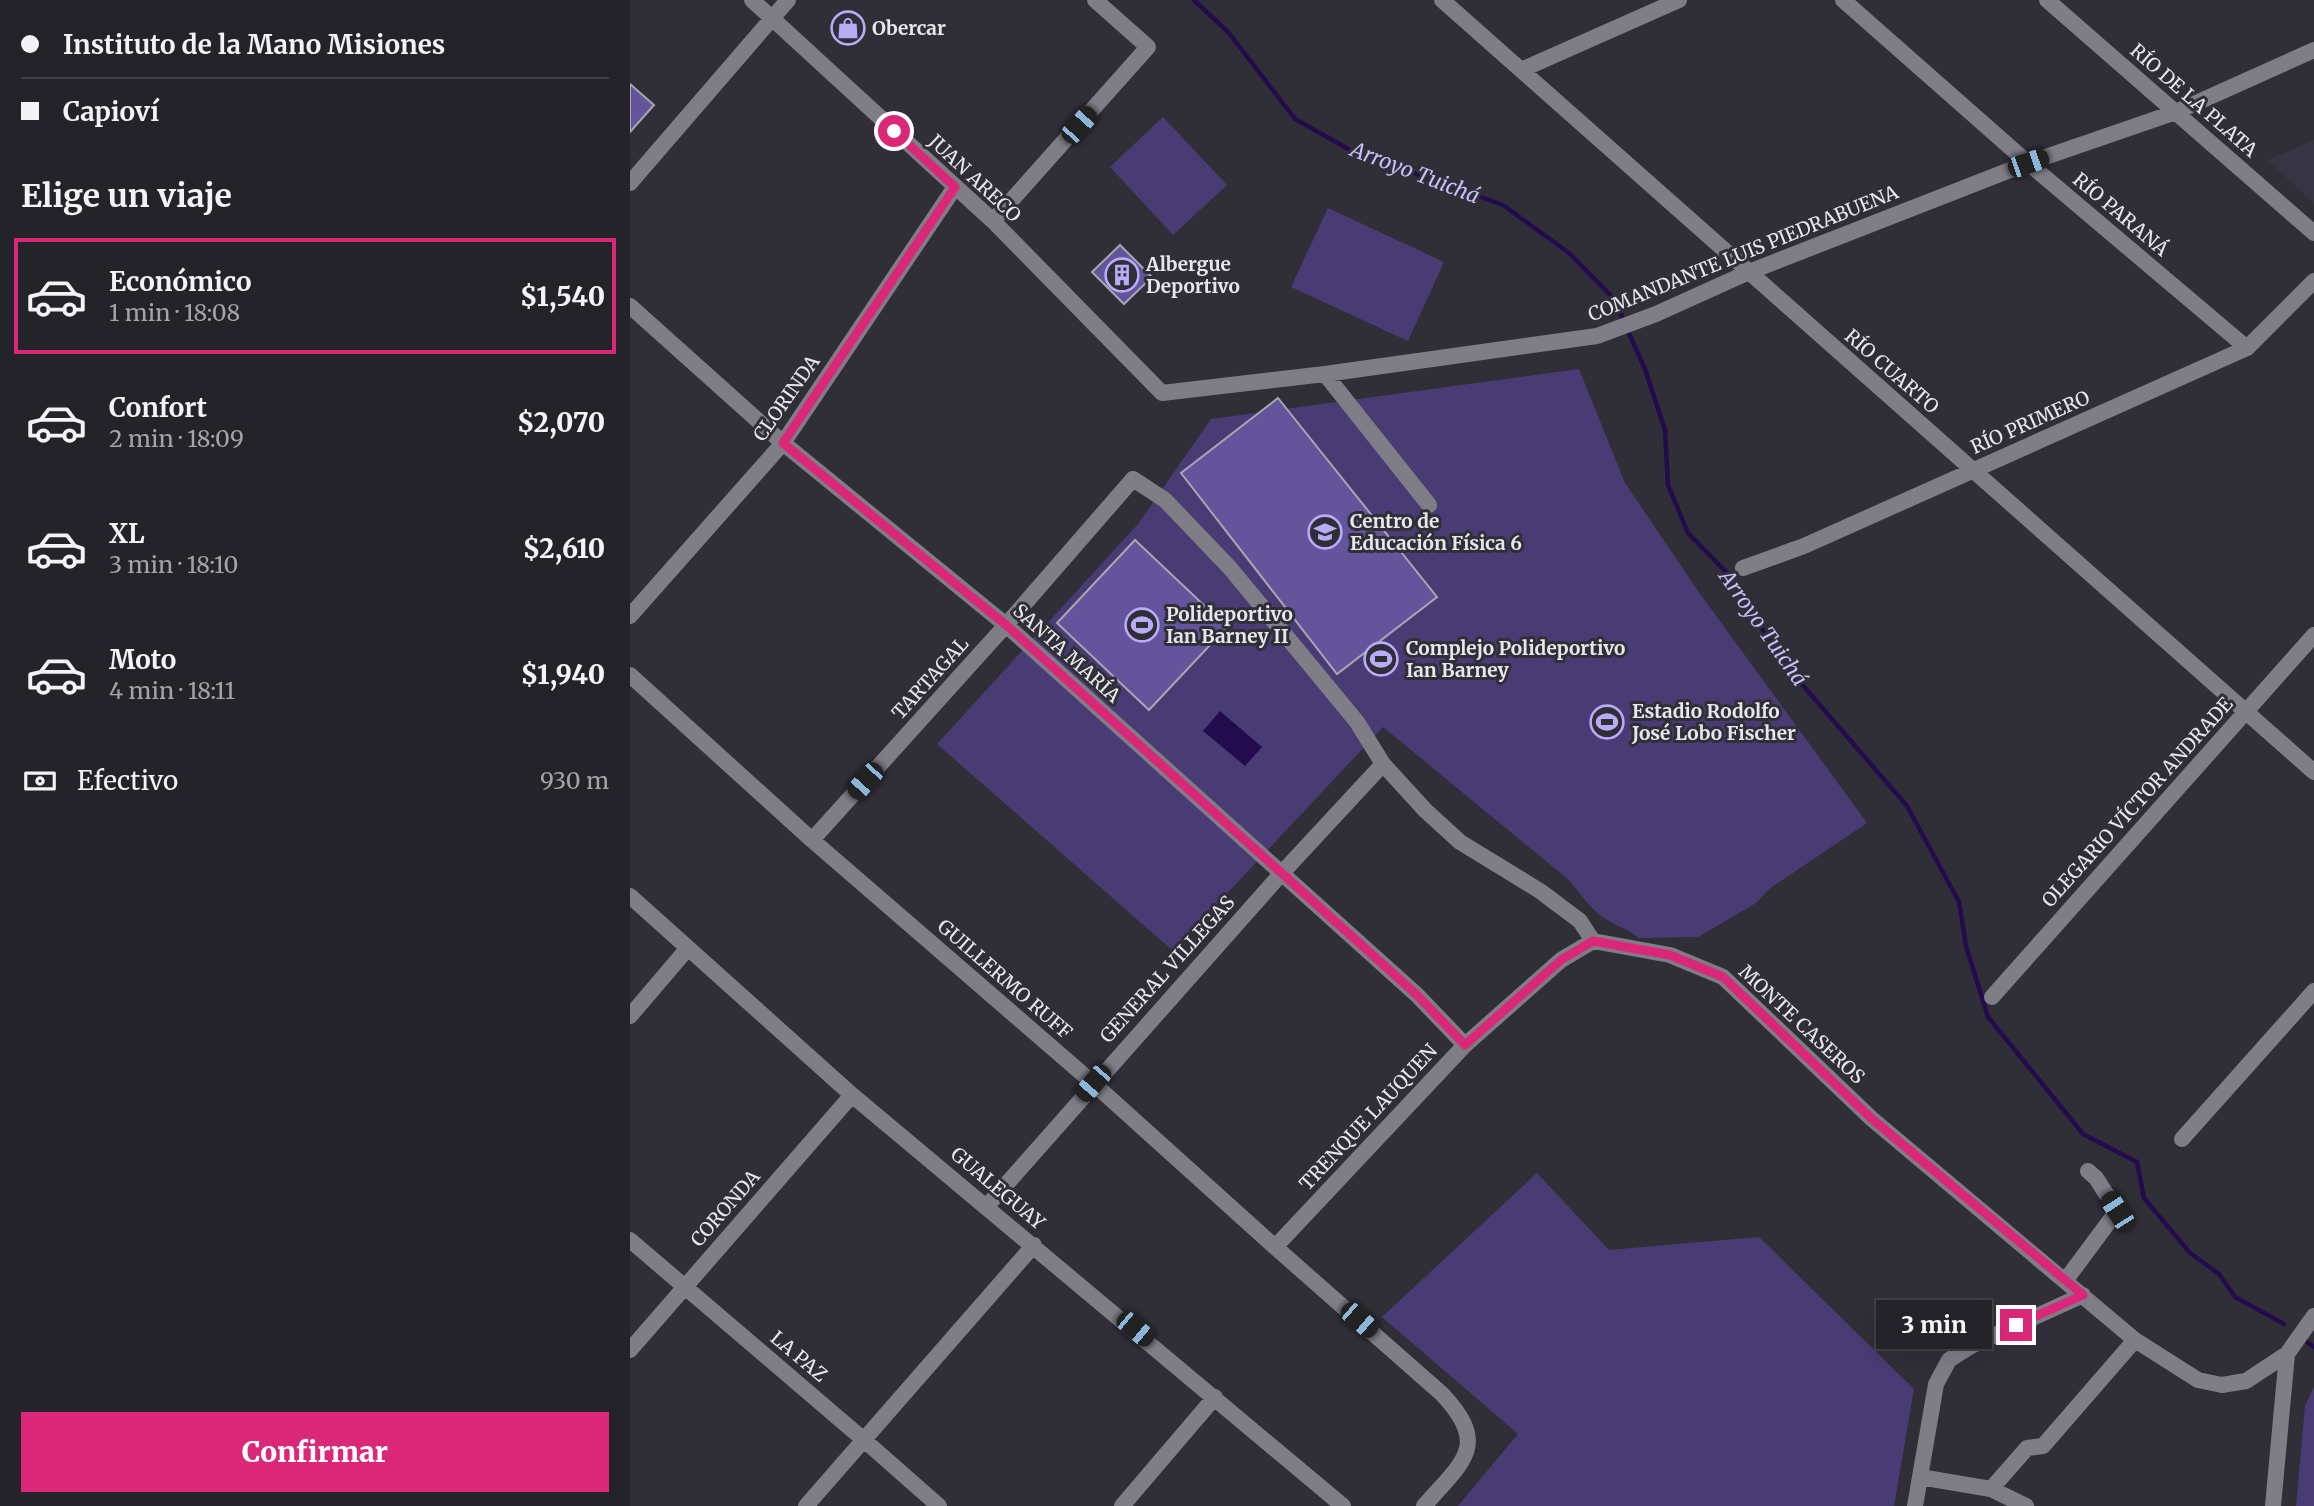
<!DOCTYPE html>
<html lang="es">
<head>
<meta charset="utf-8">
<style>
  :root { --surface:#242329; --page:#302f35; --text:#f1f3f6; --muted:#a3a4a8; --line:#414046; --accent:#db2777 }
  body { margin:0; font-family:Merriweather,serif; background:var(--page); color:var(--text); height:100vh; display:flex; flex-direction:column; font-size:26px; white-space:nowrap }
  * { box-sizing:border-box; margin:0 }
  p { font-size:23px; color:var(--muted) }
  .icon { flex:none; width:38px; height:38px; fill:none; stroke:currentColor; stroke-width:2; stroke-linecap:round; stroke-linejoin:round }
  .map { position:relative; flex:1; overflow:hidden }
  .panel { display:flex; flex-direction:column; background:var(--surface); width:630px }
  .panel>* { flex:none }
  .banner { display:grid; align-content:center; height:154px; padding:0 21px; background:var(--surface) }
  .end { position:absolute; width:32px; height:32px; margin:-16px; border:9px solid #db2777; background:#fff; box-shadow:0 0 0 4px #fff }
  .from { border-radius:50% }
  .bubble { position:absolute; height:49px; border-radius:0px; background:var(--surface); box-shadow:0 7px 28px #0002,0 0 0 2px var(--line); font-size:23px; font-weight:800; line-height:49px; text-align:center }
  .car { position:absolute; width:21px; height:42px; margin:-21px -10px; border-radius:9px; box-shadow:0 0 5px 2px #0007; background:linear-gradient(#222 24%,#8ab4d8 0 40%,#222 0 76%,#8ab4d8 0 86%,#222 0) }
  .banner b { display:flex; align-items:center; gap:24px; height:66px; font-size:26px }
  .banner b+b { border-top:2px solid var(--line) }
  .banner i { width:18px; height:18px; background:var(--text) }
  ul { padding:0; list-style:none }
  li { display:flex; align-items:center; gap:21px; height:116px; margin:0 14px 10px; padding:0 7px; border:4px solid transparent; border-radius:0px }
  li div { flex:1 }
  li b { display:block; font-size:26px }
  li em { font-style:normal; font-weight:800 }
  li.active { border-color:var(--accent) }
  li>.icon { width:63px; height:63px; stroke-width:1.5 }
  h2 { padding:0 21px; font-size:32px; line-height:84px }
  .pay { display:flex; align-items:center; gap:18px; height:77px; padding:0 21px; font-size:26px }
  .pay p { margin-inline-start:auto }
  .action { display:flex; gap:14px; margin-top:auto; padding:14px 21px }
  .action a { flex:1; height:80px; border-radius:0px; background:var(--accent); color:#fff; font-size:28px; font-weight:800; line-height:80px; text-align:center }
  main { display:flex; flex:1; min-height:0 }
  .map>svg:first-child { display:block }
</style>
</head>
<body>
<main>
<section class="panel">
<div class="banner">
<b><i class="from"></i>Instituto de la Mano Misiones</b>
<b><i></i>Capioví</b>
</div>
<h2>Elige un viaje</h2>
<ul>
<li class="active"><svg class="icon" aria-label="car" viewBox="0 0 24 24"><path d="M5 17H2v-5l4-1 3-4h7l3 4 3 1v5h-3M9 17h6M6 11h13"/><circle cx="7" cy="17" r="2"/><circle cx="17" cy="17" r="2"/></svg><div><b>Económico</b><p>1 min · 18:08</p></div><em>$1,540</em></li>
<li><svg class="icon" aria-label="car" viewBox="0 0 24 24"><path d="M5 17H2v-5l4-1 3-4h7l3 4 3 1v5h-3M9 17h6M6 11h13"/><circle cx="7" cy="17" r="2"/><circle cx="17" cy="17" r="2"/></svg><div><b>Confort</b><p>2 min · 18:09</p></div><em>$2,070</em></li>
<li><svg class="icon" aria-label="car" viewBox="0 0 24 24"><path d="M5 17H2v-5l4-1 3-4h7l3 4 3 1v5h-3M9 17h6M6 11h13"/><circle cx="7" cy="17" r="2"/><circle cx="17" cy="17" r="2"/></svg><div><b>XL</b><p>3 min · 18:10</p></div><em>$2,610</em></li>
<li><svg class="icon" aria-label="car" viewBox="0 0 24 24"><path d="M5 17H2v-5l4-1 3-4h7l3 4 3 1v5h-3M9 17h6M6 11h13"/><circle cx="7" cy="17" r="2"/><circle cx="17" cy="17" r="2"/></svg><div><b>Moto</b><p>4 min · 18:11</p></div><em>$1,940</em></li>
</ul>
<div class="pay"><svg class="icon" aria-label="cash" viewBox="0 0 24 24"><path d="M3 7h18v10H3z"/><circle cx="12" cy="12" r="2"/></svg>Efectivo<p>930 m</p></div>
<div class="action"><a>Confirmar</a></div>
</section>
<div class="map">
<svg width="1684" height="1506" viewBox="0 0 1684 1506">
  <rect width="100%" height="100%" fill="#302f37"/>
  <path fill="#373543" d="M1684,140V204L1638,160Z"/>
  <path fill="#493c74" d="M533,117L597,185L543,235L480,167Z
    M698,208L814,262L778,341L661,287Z
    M949,369L995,483L1068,591L1237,823L1139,889L1126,903L1068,937L1009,938C998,929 986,926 974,918C960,908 950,894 939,880L753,727L543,951L307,744L508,524L581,419Z
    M907,1173L979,1250L1129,1237L1284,1389L1264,1506H828L888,1434L752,1317Z
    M1684,1387V1506H1666L1675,1406Z"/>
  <path fill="#230c4d" d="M590,711L632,747L615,766L573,731Z"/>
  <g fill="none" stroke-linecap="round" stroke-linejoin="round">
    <path stroke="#230c4d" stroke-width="4.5" d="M564,0L599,33L665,119L722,151L873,205L939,253L985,300L994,321
      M997,329L1015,369L1035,430L1038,485L1058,533L1103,579L1151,660L1277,806L1329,902L1336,946L1358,1017L1453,1134L1507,1162L1514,1198L1560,1253L1589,1274L1605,1297L1654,1324
      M1677,1342L1684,1347"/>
  </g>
  <path fill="#64549b" stroke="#a8a7b1" stroke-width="2" d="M0,84L24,105L0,132Z
    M490,245L522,277L494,304L462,272Z
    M648,398L807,597L707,674L551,473Z
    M505,540L597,627L519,710L427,623Z"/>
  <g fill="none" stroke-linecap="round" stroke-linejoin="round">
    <path stroke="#7f7e87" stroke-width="16" d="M122,0L363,221L532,393L695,374L967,336L1026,314L1119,272L1398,163L1546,112L1684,50
      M812,0L1684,772
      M1213,0L1398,163L1617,348
      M1417,0L1684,233
      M891,70L1049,0
      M0,183L158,0
      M363,221L518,47L465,0
      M0,306L153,443L376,625L787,995L835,1045
      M695,374L799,505
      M1113,568L1174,546L1617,348L1684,281
      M0,616L153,443L325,187
      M0,675L182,840L463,1083L645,1247L812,1394C861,1446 832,1462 794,1506
      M182,840L376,625L503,479L535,500L600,568L727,722L753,764L795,810L830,842L910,891L950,921L963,941L1040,955L1093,977L1242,1119L1505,1340L1568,1380L1592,1385L1616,1381L1657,1354
      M0,896L222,1095L713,1506
      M1362,997L1684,635
      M0,1016L58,948
      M1552,1139L1684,991
      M357,1206L651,874L753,764
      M0,1240L234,1440L309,1506
      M645,1247L835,1045L931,960L963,941
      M1435,1281L1487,1211L1466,1178L1458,1171
      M0,1350L222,1095
      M1290,1477L1361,1489L1396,1506
      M1361,1489L1397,1448L1413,1446L1505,1340
      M176,1506L404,1245
      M492,1506L585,1397
      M1285,1506L1306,1384L1319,1360L1341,1346L1453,1295
      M1643,1506L1657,1354L1684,1316"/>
  </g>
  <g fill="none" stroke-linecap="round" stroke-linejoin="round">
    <path stroke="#db2777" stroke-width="9" d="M264,131L325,187L153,443L376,625L787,995L835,1045L931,960L963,941L1040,955L1093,977L1242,1119L1453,1295L1386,1325"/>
  </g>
  <defs>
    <symbol id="shop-ring" viewBox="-11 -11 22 22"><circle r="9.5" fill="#302f37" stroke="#b9abf7" stroke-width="1.5"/><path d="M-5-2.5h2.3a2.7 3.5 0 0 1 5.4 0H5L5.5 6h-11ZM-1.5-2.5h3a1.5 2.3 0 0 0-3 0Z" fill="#b9abf7"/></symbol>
    <symbol id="building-ring" viewBox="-11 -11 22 22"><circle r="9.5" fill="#302f37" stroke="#b9abf7" stroke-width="1.5"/><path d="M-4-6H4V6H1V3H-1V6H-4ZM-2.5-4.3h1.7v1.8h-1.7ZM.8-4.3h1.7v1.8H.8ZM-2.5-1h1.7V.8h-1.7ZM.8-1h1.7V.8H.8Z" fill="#b9abf7"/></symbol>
    <symbol id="school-ring" viewBox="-11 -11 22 22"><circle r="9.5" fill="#302f37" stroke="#b9abf7" stroke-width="1.5"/><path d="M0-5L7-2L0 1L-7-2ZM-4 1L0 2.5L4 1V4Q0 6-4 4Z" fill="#b9abf7"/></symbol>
    <symbol id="stadium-ring" viewBox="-11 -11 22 22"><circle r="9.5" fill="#302f37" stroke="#b9abf7" stroke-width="1.5"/><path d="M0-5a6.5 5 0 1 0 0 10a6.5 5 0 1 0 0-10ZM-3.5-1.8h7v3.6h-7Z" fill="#b9abf7"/></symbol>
  </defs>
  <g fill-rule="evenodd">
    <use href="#shop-ring" x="199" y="9" width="38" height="38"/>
    <use href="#building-ring" x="473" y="256" width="38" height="38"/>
    <use href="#school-ring" x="676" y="513" width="38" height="38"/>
    <use href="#stadium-ring" x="493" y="606" width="38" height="38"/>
    <use href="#stadium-ring" x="732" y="640" width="38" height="38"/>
    <use href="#stadium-ring" x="958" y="703" width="38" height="38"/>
  </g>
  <g text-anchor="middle" stroke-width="6" stroke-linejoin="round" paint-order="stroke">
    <g font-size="19" font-weight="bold" fill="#e8e7ec" stroke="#302f37" text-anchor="start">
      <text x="242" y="35">Obercar</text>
      <text x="516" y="271">Albergue<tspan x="516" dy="22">Deportivo</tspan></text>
      <text x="720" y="528">Centro de<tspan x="720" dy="22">Educación Física 6</tspan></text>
      <text x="536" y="621">Polideportivo<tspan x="536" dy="22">Ian Barney II</tspan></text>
      <text x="776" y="655">Complejo Polideportivo<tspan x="776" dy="22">Ian Barney</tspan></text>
      <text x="1002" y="718">Estadio Rodolfo<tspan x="1002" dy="22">José Lobo Fischer</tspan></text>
    </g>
    <g font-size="19" fill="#e8e7ec" stroke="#302f37">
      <text transform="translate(1564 100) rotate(41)" y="7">RÍO DE LA PLATA</text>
      <text transform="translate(345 178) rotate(43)" y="7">JUAN ARECO</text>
      <text transform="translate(1491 214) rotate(40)" y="7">RÍO PARANÁ</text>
      <text transform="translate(1113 253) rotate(-22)" y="7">COMANDANTE LUIS PIEDRABUENA</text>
      <text transform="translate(1262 371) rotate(41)" y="7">RÍO CUARTO</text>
      <text transform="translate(156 398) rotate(-55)" y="7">CLORINDA</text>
      <text transform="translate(1400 422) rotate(-24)" y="7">RÍO PRIMERO</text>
      <text transform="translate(437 653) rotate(42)" y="7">SANTA MARÍA</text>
      <text transform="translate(300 678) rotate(-48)" y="7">TARTAGAL</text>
      <text transform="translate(1507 802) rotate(-48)" y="7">OLEGARIO VÍCTOR ANDRADE</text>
      <text transform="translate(537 969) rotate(-48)" y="7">GENERAL VILLEGAS</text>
      <text transform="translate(375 979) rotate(41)" y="7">GUILLERMO RUFF</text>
      <text transform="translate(1172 1024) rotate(43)" y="7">MONTE CASEROS</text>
      <text transform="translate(738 1117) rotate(-47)" y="7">TRENQUE LAUQUEN</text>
      <text transform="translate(368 1188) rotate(40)" y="7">GUALEGUAY</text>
      <text transform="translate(95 1208) rotate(-49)" y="7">CORONDA</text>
      <text transform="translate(169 1356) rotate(40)" y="7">LA PAZ</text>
    </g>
    <g font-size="21" font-style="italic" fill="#c9bffc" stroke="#302f37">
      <text transform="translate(785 173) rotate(21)" y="7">Arroyo Tuichá</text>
      <text transform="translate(1133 628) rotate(55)" y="7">Arroyo Tuichá</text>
    </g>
  </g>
</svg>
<i class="end from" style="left:264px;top:131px"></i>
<i class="end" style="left:1386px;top:1325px"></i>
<div class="bubble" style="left:1246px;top:1300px;width:116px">3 min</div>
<i class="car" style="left:449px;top:125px;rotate:42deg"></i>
<i class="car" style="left:1398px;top:163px;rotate:71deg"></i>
<i class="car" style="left:235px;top:781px;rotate:222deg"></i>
<i class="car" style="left:463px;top:1083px;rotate:221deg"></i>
<i class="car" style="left:1487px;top:1211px;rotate:327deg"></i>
<i class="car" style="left:729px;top:1320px;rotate:131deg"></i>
<i class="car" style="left:505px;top:1329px;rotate:130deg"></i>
</div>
</main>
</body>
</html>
